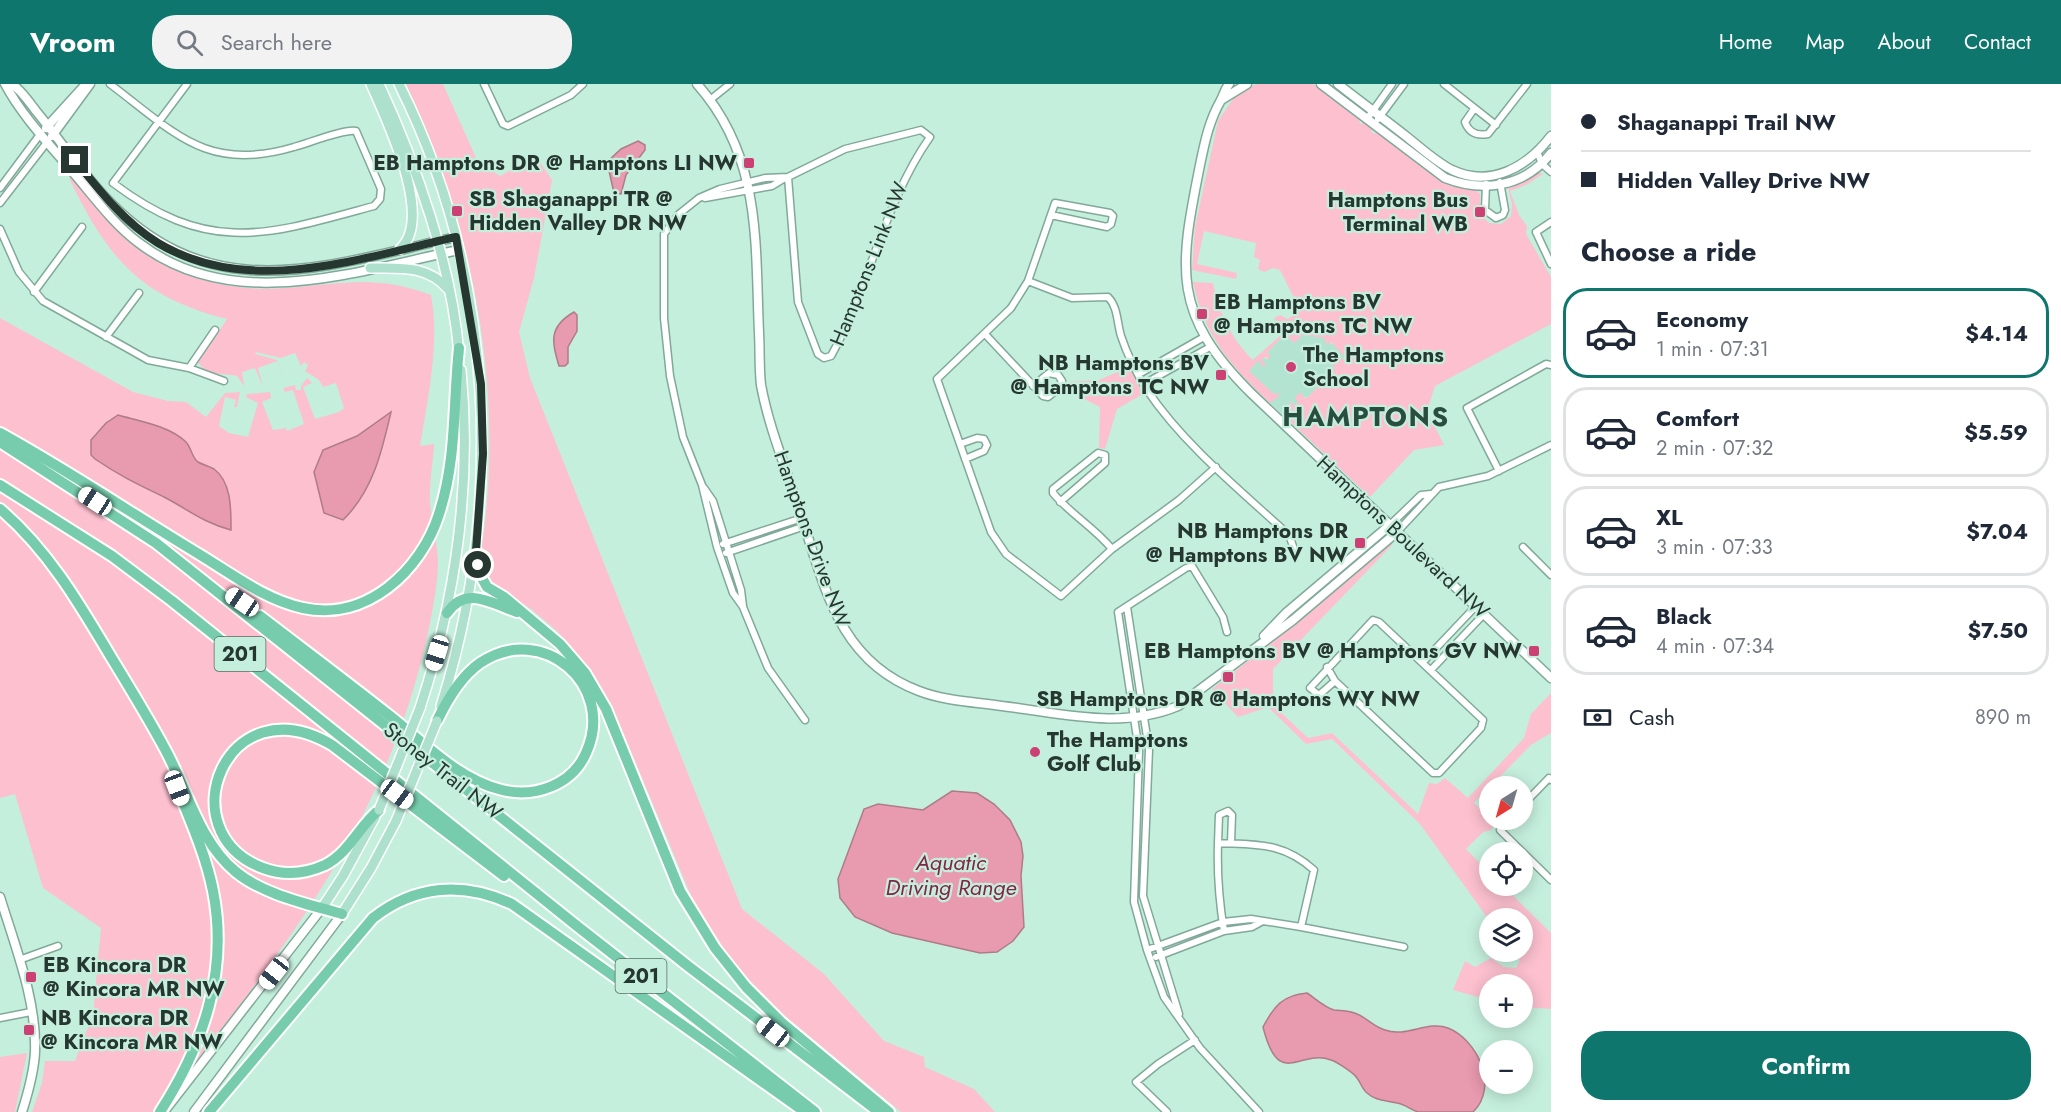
<!DOCTYPE html>
<html lang="en">
<head>
<meta charset="utf-8">
<style>
  :root { --surface:#fff; --page:#f2f2f3; --text:#1f2937; --muted:#747a83; --line:#e0e1e3; --accent:#0f766e }
  body { margin:0; font-family:Jost,sans-serif; background:var(--page); color:var(--text); height:100vh; display:flex; flex-direction:column; font-size:22px; white-space:nowrap }
  * { box-sizing:border-box; margin:0 }
  p { font-size:20px; color:var(--muted) }
  .icon { flex:none; width:33px; height:33px; fill:none; stroke:currentColor; stroke-width:2; stroke-linecap:round; stroke-linejoin:round }
  .map { position:relative; flex:1; overflow:hidden }
  .sheet { display:flex; flex-direction:column; background:var(--surface); width:510px }
  .sheet>* { flex:none }
  .hud { display:grid; align-content:center; height:132px; padding:0 30px; background:var(--surface) }
  .needle { width:39px; rotate:217deg }
  .controls { position:absolute; left:1479px; top:692px; display:grid; gap:12px }
  .controls a { display:grid; place-items:center; width:54px; height:54px; border-radius:50%; background:var(--surface); box-shadow:0 3px 15px #0003; font-size:30px }
  .end { position:absolute; width:27px; height:27px; margin:-14px; border:8px solid #263630; background:#fff; box-shadow:0 0 0 3px #fff }
  .from { border-radius:50% }
  .car { position:absolute; width:18px; height:36px; margin:-18px -9px; border-radius:8px; box-shadow:0 0 4px 2px #0007; background:linear-gradient(#fff 24%,#345 0 40%,#fff 0 76%,#345 0 86%,#fff 0) }
  .hud b { display:flex; align-items:center; gap:21px; height:57px; font-size:22px }
  .hud b+b { border-top:2px solid var(--line) }
  .hud i { width:15px; height:15px; background:var(--text) }
  ul { padding:0; list-style:none }
  li { display:flex; align-items:center; gap:18px; height:90px; margin:0 12px 9px; padding:0 18px; border:3px solid var(--line); border-radius:24px }
  li div { flex:1 }
  li b { display:block; font-size:22px }
  li em { font-style:normal; font-weight:700 }
  li.selected { border-color:var(--accent) }
  li>.icon { width:54px; height:54px; stroke-width:1.5 }
  h2 { padding:0 30px; font-size:27px; line-height:72px }
  .pay { display:flex; align-items:center; gap:15px; height:66px; padding:0 30px; font-size:22px }
  .pay p { margin-inline-start:auto }
  .cta { display:flex; gap:12px; margin-top:auto; padding:12px 30px }
  .cta a { flex:1; height:69px; border-radius:24px; background:var(--accent); color:#fff; font-size:24px; font-weight:700; line-height:69px; text-align:center }
  header { display:flex; align-items:center; gap:36px; box-sizing:border-box; height:84px; padding:0 30px; background:var(--accent); color:#fff }
  header strong { font-size:28px }
  nav { display:flex; gap:33px; margin-inline-start:auto; font-size:21px }
  .search { width:420px; height:54px; background:var(--page); display:flex; align-items:center; gap:15px; box-sizing:border-box; padding:0 21px; border-radius:24px; color:var(--muted); font-size:22px }
  main { display:flex; flex:1; min-height:0 }
  .map>svg:first-child { display:block }
</style>
</head>
<body>
<header>
<strong>Vroom</strong>
<div class="search"><svg class="icon" aria-label="search" viewBox="0 0 24 24"><circle cx="10" cy="10" r="6"/><path d="M15 15l6 6"/></svg>Search here</div>
<nav><a>Home</a><a>Map</a><a>About</a><a>Contact</a></nav>
</header>
<main>
<div class="map">
<svg width="1551" height="1028" viewBox="0 0 1551 1028">
  <rect width="100%" height="100%" fill="#c5efdd"/>
  <path fill="#b3e4d1" d="M1303,251L1323,253L1329,259L1354,265L1308,313H1302L1295,322L1291,318L1282,330L1239,290L1258,271L1268,276L1266,270L1282,253H1288L1294,259Z"/>
  <path fill="#fcc0cf" d="M406,0H443L477,76L500,92L536,72L552,96L534,194L519,248L530,294L742,825L824,890L884,957L924,973L925,983L974,1005L995,1028H901L786,933L749,896L723,865L692,814L617,634L585,580L557,547L531,525L489,499L482,482L481,468C506,308 474,145 406,0Z
    M1256,0H1313L1361,34L1359,38L1361,40L1364,36L1374,44L1371,47L1374,50L1377,47L1456,102L1476,106L1480,110V130L1489,139L1501,140L1511,132L1512,120L1508,104L1538,88L1543,90L1526,101L1510,107L1519,131L1527,142L1526,150L1551,193V240L1435,302L1427,327L1444,361L1414,366L1370,413L1282,330L1291,318L1295,322L1298,319L1295,314L1300,308L1304,314L1308,313L1335,284L1327,276L1334,267L1343,276L1345,273L1331,258L1327,261L1324,254L1303,251L1294,259L1288,253H1282L1266,270H1270V275L1265,273L1262,276L1266,281L1263,283L1259,276L1249,287L1274,310L1279,309L1278,313L1270,319C1230,281 1204,252 1193,198L1213,199C1219,228 1231,255 1253,276L1283,249L1274,234L1280,231L1288,235L1300,226L1280,186L1273,184L1264,188L1258,185L1260,176L1254,173L1256,159L1204,147L1197,180L1237,189L1236,195L1192,186L1195,143L1218,37L1233,15Z
    M69,94H72C129,166 190,211 286,204C344,200 374,190 431,211C440,259 428,314 420,362L434,360C433,379 429,400 430,419C432,438 437,458 438,477C438,498 433,524 429,544C388,740 277,876 156,1028H32L42,999L45,977H75L93,930L101,844L43,804L15,710L0,714V234L133,308L168,317L186,318L206,333L225,309L240,308L237,323H234L236,316L225,313L219,342L229,349L248,353L258,319L246,313L247,310L270,308L271,314L262,318L273,346L286,344L287,347L304,340L293,306L285,308L283,304L295,301L296,306H301V302L307,294L312,299L303,303L315,335L339,328L344,324L336,299L323,303L319,296L305,287L308,281L304,278L301,282L295,269L281,274L256,268L255,270L277,276L285,293L277,277L258,284L263,303L255,284L242,288L244,302L237,292C223,289 206,292 198,278L227,235C139,213 107,173 69,94Z
    M1129,283L1143,310L1117,325L1105,365L1099,364L1100,323L1064,305L1066,298L1099,296Z
    M1389,459L1393,460L1273,585V621L1308,654L1332,649L1418,730L1429,699L1437,700L1445,694L1468,714L1524,654L1531,630L1551,609V649L1531,661L1474,719L1495,738L1491,746L1483,748L1466,765L1489,789L1490,801H1502L1551,849V925L1523,923L1522,900H1490L1489,916L1453,906L1465,877L1475,883L1491,874L1504,883L1516,884L1520,876L1513,867H1522V834L1489,836L1420,740L1332,655L1306,660L1268,623L1238,633L1212,605L1306,532Z
    M27,969L15,1028H0V973Z"/>
  <path fill="#e89aaf" stroke="#ae7c89" stroke-width="1.5" d="M638,57L645,61V66L626,91L621,110L614,109L607,78L621,65Z
    M574,228L577,231V247L568,263V279L565,282H559C552,258 548,243 574,228Z
    M391,328C382,367 373,407 343,436L324,429L314,388L323,366L357,352Z
    M118,331C139,337 170,342 186,358C191,363 192,374 198,378C203,381 209,382 214,385C232,398 231,427 231,446C202,438 189,426 164,413C137,400 120,392 95,375L91,371V356L106,339Z
    M952,707L977,709L994,720L1010,736L1021,758L1023,772L1021,792L1024,843L1013,857L997,868L980,869L892,849L855,833L840,814L838,795L864,725L878,720L923,726Z
    M1307,909C1315,914 1324,923 1334,926C1342,927 1349,926 1357,930C1367,934 1374,943 1385,946C1406,954 1428,936 1448,944C1478,956 1499,1003 1473,1028C1457,1028 1433,1028 1418,1028C1410,1025 1404,1020 1397,1019C1385,1016 1376,1017 1367,1009C1362,1005 1361,999 1357,994C1354,989 1337,978 1331,976C1299,964 1279,1007 1263,943C1274,922 1283,911 1307,909Z"/>
  <g fill="none" stroke-linecap="round" stroke-linejoin="round">
    <defs>
      <path id="street" d="M110,0C175,49 207,89 294,63C309,59 343,45 356,47L381,105L380,115L374,122C267,151 210,172 113,99L187,0
        M484,0L503,40L508,42L571,11L583,0
        M1444,0L1496,41
        M710,16L730,0
        M1474,25L1465,38C1469,49 1477,52 1488,50L1527,0
        M1367,35L1392,0
        M1378,35L1404,0
        M921,46L930,53C883,120 870,202 831,272L824,274L818,270L798,218L788,93L845,65Z
        M1538,70L1542,80L1551,88
        M788,93L765,94L720,105L699,114L679,130L664,150V234L670,292L683,353L702,401L717,463L733,509L743,523L768,584L805,636
        M1486,100L1485,126L1496,134L1503,131L1505,126L1500,98
        M0,104L41,49
        M705,114L772,102L785,94
        M0,119L48,57
        M1051,131L1107,143L1111,140L1113,132L1110,129L1055,119L1028,197L1011,224L937,295L991,448L1006,470L1061,512L1112,465L1179,416L1216,383
        M1551,138L1536,148L1551,180
        M0,145L19,188L43,217L148,276L189,284L224,297
        M1028,197L1072,214L1108,213C1118,223 1117,239 1121,252C1127,270 1137,290 1147,306C1184,361 1240,406 1289,451L1294,465
        M34,208L82,143
        M985,250L1043,312L1048,313L1058,305L1062,297L1058,291L1049,289L1033,302
        M106,253L139,209
        M189,284L215,246
        M1139,290L1204,253
        M1144,300L1210,263
        M960,360L977,354L984,355L987,361L984,367L965,375
        M1499,387L1467,324L1546,280L1551,281
        M704,404L713,417L741,506L743,522
        M1060,418L1105,379V371L1098,369L1053,405V409C1070,430 1094,443 1112,465
        M1390,441L1421,411L1431,410
        M1397,448L1439,403L1488,392L1551,361
        M723,460L802,434
        M1523,463L1551,491
        M726,469L805,442
        M1127,523L1149,666L1143,812L1179,930
        M1227,548L1223,533L1192,482L1186,484L1118,528L1139,667L1134,818L1147,866L1164,913L1200,964L1259,1028
        M1423,578L1476,522
        M1327,583L1335,597L1433,689H1439L1481,644L1483,636L1379,538L1373,536L1310,604L1319,611L1335,597
        M1431,586L1484,530
        M1522,722L1549,694L1551,696
        M1511,735L1500,746L1551,796
        M1218,759L1219,731L1228,727L1232,731L1231,759
        M1301,843L1404,863
        M1147,866L1223,838L1251,835L1301,843L1314,786C1283,758 1258,761 1218,759C1217,789 1219,817 1224,847
        M1156,873L1224,847L1252,843L1261,838
        M19,876L58,862
        M0,934L31,928
        M1167,1028L1136,998L1158,980L1195,956"/>
      <path id="secondary" d="M5,0C23,34 53,64 77,93C97,117 115,141 139,159C233,231 356,187 459,166
        M12,0C22,7 29,18 36,27C59,55 80,86 104,112C211,227 324,182 456,153
        M697,0C762,73 755,158 759,249C760,266 759,284 761,301C769,345 788,389 801,431C825,504 839,577 919,607C945,617 975,618 1002,622C1061,629 1121,646 1178,622L1293,536L1397,448
        M1229,0C1225,5 1224,10 1221,16C1209,37 1205,57 1200,81C1179,185 1171,230 1252,310L1551,594
        M1321,0L1445,94C1483,109 1525,103 1551,69
        M1338,0C1361,18 1384,35 1407,53C1421,64 1436,78 1452,86C1491,104 1527,83 1551,52
        M1221,16L1247,0
        M46,44L86,0
        M52,52L90,0
        M1264,552L1286,529L1390,441
        M0,813C15,862 37,917 35,968C34,989 28,1009 22,1028
        M166,1025L322,824
        M194,1028L342,830"/>
      <path id="primary" d="M371,0C386,35 435,134 400,165
        M379,0C416,80 452,182 459,270
        M399,0C495,192 505,419 441,622
        M370,184C401,184 428,181 449,206
        M420,624C456,514 472,401 461,286
        M322,824L343,792L375,733
        M342,830L371,784L396,737"/>
      <path id="highway" d="M0,349C69,387 134,431 202,472C233,491 266,516 303,524C366,538 421,487 439,430C457,375 453,320 459,264
        M0,358L156,459L688,882L879,1028
        M0,401L112,472L172,517L577,842L815,1028
        M0,425C48,466 79,519 111,573C130,604 149,635 166,667C188,708 200,759 236,788C264,811 308,820 342,830
        M476,467L478,487L487,503L504,513L560,560L585,589L606,625L680,807L715,864L746,903L781,938L889,1028
        M447,529C466,501 491,519 517,528
        M260,532C303,565 347,598 390,632C423,658 459,696 502,706C535,714 572,701 586,669C617,601 542,537 480,579C460,593 447,616 437,637
        M379,726C359,742 350,768 325,781C305,790 284,792 263,784C167,748 226,598 332,661L504,792
        M160,1028C203,961 229,888 213,807C206,771 190,736 177,703
        M209,1028L373,834C415,801 463,797 512,820L805,1028"/>
    </defs>
    <use href="#street" stroke="#81a999" stroke-width="9"/>
    <use href="#secondary" stroke="#81a999" stroke-width="11"/>
    <use href="#primary" stroke="#fff" stroke-width="12"/>
    <use href="#highway" stroke="#fff" stroke-width="14"/>
    <use href="#street" stroke="#fff" stroke-width="6"/>
    <use href="#secondary" stroke="#fff" stroke-width="8"/>
    <use href="#primary" stroke="#ade0cd" stroke-width="9"/>
    <use href="#highway" stroke="#76ccac" stroke-width="10"/>
    <defs>
      <path id="primary-bridge" d="M379,726L420,624
        M396,737L437,637"/>
    </defs>
    <use href="#primary-bridge" stroke="#fff" stroke-width="12" stroke-linecap="butt"/>
    <use href="#primary-bridge" stroke="#ade0cd" stroke-width="9"/>
  </g>
  <g fill="none" stroke-linecap="round" stroke-linejoin="round">
    <path stroke="#263630" stroke-width="8" d="M75,76C99,106 124,138 158,159C250,214 360,174 456,153L481,300L483,370L476,467L478,481"/>
  </g>
  <g fill="#cc4073" stroke="#c5efdd" stroke-width="2">
    <rect x="743" y="73" width="12" height="12" rx="3"/>
    <rect x="451" y="121" width="12" height="12" rx="3"/>
    <rect x="1474" y="122" width="12" height="12" rx="3"/>
    <rect x="1196" y="224" width="12" height="12" rx="3"/>
    <circle cx="1291" cy="283" r="6"/>
    <rect x="1215" y="285" width="12" height="12" rx="3"/>
    <rect x="1354" y="453" width="12" height="12" rx="3"/>
    <rect x="1528" y="561" width="12" height="12" rx="3"/>
    <rect x="1222" y="587" width="12" height="12" rx="3"/>
    <circle cx="1035" cy="668" r="6"/>
    <rect x="25" y="887" width="12" height="12" rx="3"/>
    <rect x="23" y="940" width="12" height="12" rx="3"/>
  </g>
  <g text-anchor="middle" stroke-width="4.5" stroke-linejoin="round" paint-order="stroke">
    <g fill="#c5efdd" stroke="#566e64" stroke-width="1.5">
      <rect x="214.5" y="553" width="51" height="34" rx="4.5"/>
      <rect x="615.5" y="875" width="51" height="34" rx="4.5"/>
    </g>
    <g font-size="20" font-weight="bold" fill="#263630">
      <text x="240" y="577">201</text>
      <text x="641" y="899">201</text>
    </g>
    <g font-size="21" font-weight="bold" fill="#263630" stroke="#c5efdd" text-anchor="start">
      <text x="737" y="86" text-anchor="end">EB Hamptons DR @ Hamptons LI NW</text>
      <text x="469" y="122">SB Shaganappi TR @<tspan x="469" dy="24">Hidden Valley DR NW</tspan></text>
      <text x="1468" y="123" text-anchor="end">Hamptons Bus<tspan x="1468" dy="24">Terminal WB</tspan></text>
      <text x="1214" y="225">EB Hamptons BV<tspan x="1214" dy="24">@ Hamptons TC NW</tspan></text>
      <text x="1303" y="278">The Hamptons<tspan x="1303" dy="24">School</tspan></text>
      <text x="1209" y="286" text-anchor="end">NB Hamptons BV<tspan x="1209" dy="24">@ Hamptons TC NW</tspan></text>
      <text x="1348" y="454" text-anchor="end">NB Hamptons DR<tspan x="1348" dy="24">@ Hamptons BV NW</tspan></text>
      <text x="1522" y="574" text-anchor="end">EB Hamptons BV @ Hamptons GV NW</text>
      <text x="1228" y="622" text-anchor="middle">SB Hamptons DR @ Hamptons WY NW</text>
      <text x="1047" y="663">The Hamptons<tspan x="1047" dy="24">Golf Club</tspan></text>
      <text x="43" y="888">EB Kincora DR<tspan x="43" dy="24">@ Kincora MR NW</tspan></text>
      <text x="41" y="941">NB Kincora DR<tspan x="41" dy="24">@ Kincora MR NW</tspan></text>
    </g>
    <g font-size="21" fill="#263630" stroke="#c5efdd">
      <text transform="translate(869 180) rotate(-68)" y="7">Hamptons Link NW</text>
      <text transform="translate(1403 453) rotate(43)" y="7">Hamptons Boulevard NW</text>
      <text transform="translate(812 455) rotate(70)" y="7">Hamptons Drive NW</text>
      <text transform="translate(443 687) rotate(38)" y="7">Stoney Trail NW</text>
    </g>
    <g font-size="22" font-style="italic" fill="#802546" stroke="#c5efdd">
      <text x="951" y="786">Aquatic<tspan x="951" dy="25">Driving Range</tspan></text>
    </g>
    <g font-size="27" font-weight="bold" letter-spacing="1.5" fill="#294e40" stroke="#c5efdd">
      <text x="1366" y="342">HAMPTONS</text>
    </g>
  </g>
</svg>
<div class="controls">
<a><svg class="needle" viewBox="-14 -14 28 28"><path d="M0-13l5 13h-10z" fill="#e53935"/><path d="M0 13l5-13h-10z" fill="#747a83"/></svg></a>
<a><svg class="icon" aria-label="locate" viewBox="0 0 24 24"><circle cx="12" cy="12" r="6"/><path d="M12 2v4M12 18v4M2 12h4M18 12h4"/></svg></a>
<a><svg class="icon" aria-label="layers" viewBox="0 0 24 24"><path d="M12 4l9 5-9 5-9-5zM3 14l9 5 9-5"/></svg></a>
<a>+</a>
<a>−</a>
</div>
<i class="end from" style="left:478px;top:481px"></i>
<i class="end" style="left:75px;top:76px"></i>
<i class="car" style="left:95px;top:417px;rotate:303deg"></i>
<i class="car" style="left:242px;top:518px;rotate:304deg"></i>
<i class="car" style="left:437px;top:569px;rotate:197deg"></i>
<i class="car" style="left:177px;top:704px;rotate:159deg"></i>
<i class="car" style="left:397px;top:710px;rotate:127deg"></i>
<i class="car" style="left:274px;top:889px;rotate:218deg"></i>
<i class="car" style="left:773px;top:948px;rotate:308deg"></i>
</div>
<section class="sheet">
<div class="hud">
<b><i class="from"></i>Shaganappi Trail NW</b>
<b><i></i>Hidden Valley Drive NW</b>
</div>
<h2>Choose a ride</h2>
<ul>
<li class="selected"><svg class="icon" aria-label="car" viewBox="0 0 24 24"><path d="M5 17H2v-5l4-1 3-4h7l3 4 3 1v5h-3M9 17h6M6 11h13"/><circle cx="7" cy="17" r="2"/><circle cx="17" cy="17" r="2"/></svg><div><b>Economy</b><p>1 min · 07:31</p></div><em>$4.14</em></li>
<li><svg class="icon" aria-label="car" viewBox="0 0 24 24"><path d="M5 17H2v-5l4-1 3-4h7l3 4 3 1v5h-3M9 17h6M6 11h13"/><circle cx="7" cy="17" r="2"/><circle cx="17" cy="17" r="2"/></svg><div><b>Comfort</b><p>2 min · 07:32</p></div><em>$5.59</em></li>
<li><svg class="icon" aria-label="car" viewBox="0 0 24 24"><path d="M5 17H2v-5l4-1 3-4h7l3 4 3 1v5h-3M9 17h6M6 11h13"/><circle cx="7" cy="17" r="2"/><circle cx="17" cy="17" r="2"/></svg><div><b>XL</b><p>3 min · 07:33</p></div><em>$7.04</em></li>
<li><svg class="icon" aria-label="car" viewBox="0 0 24 24"><path d="M5 17H2v-5l4-1 3-4h7l3 4 3 1v5h-3M9 17h6M6 11h13"/><circle cx="7" cy="17" r="2"/><circle cx="17" cy="17" r="2"/></svg><div><b>Black</b><p>4 min · 07:34</p></div><em>$7.50</em></li>
</ul>
<div class="pay"><svg class="icon" aria-label="cash" viewBox="0 0 24 24"><path d="M3 7h18v10H3z"/><circle cx="12" cy="12" r="2"/></svg>Cash<p>890 m</p></div>
<div class="cta"><a>Confirm</a></div>
</section>
</main>
</body>
</html>
